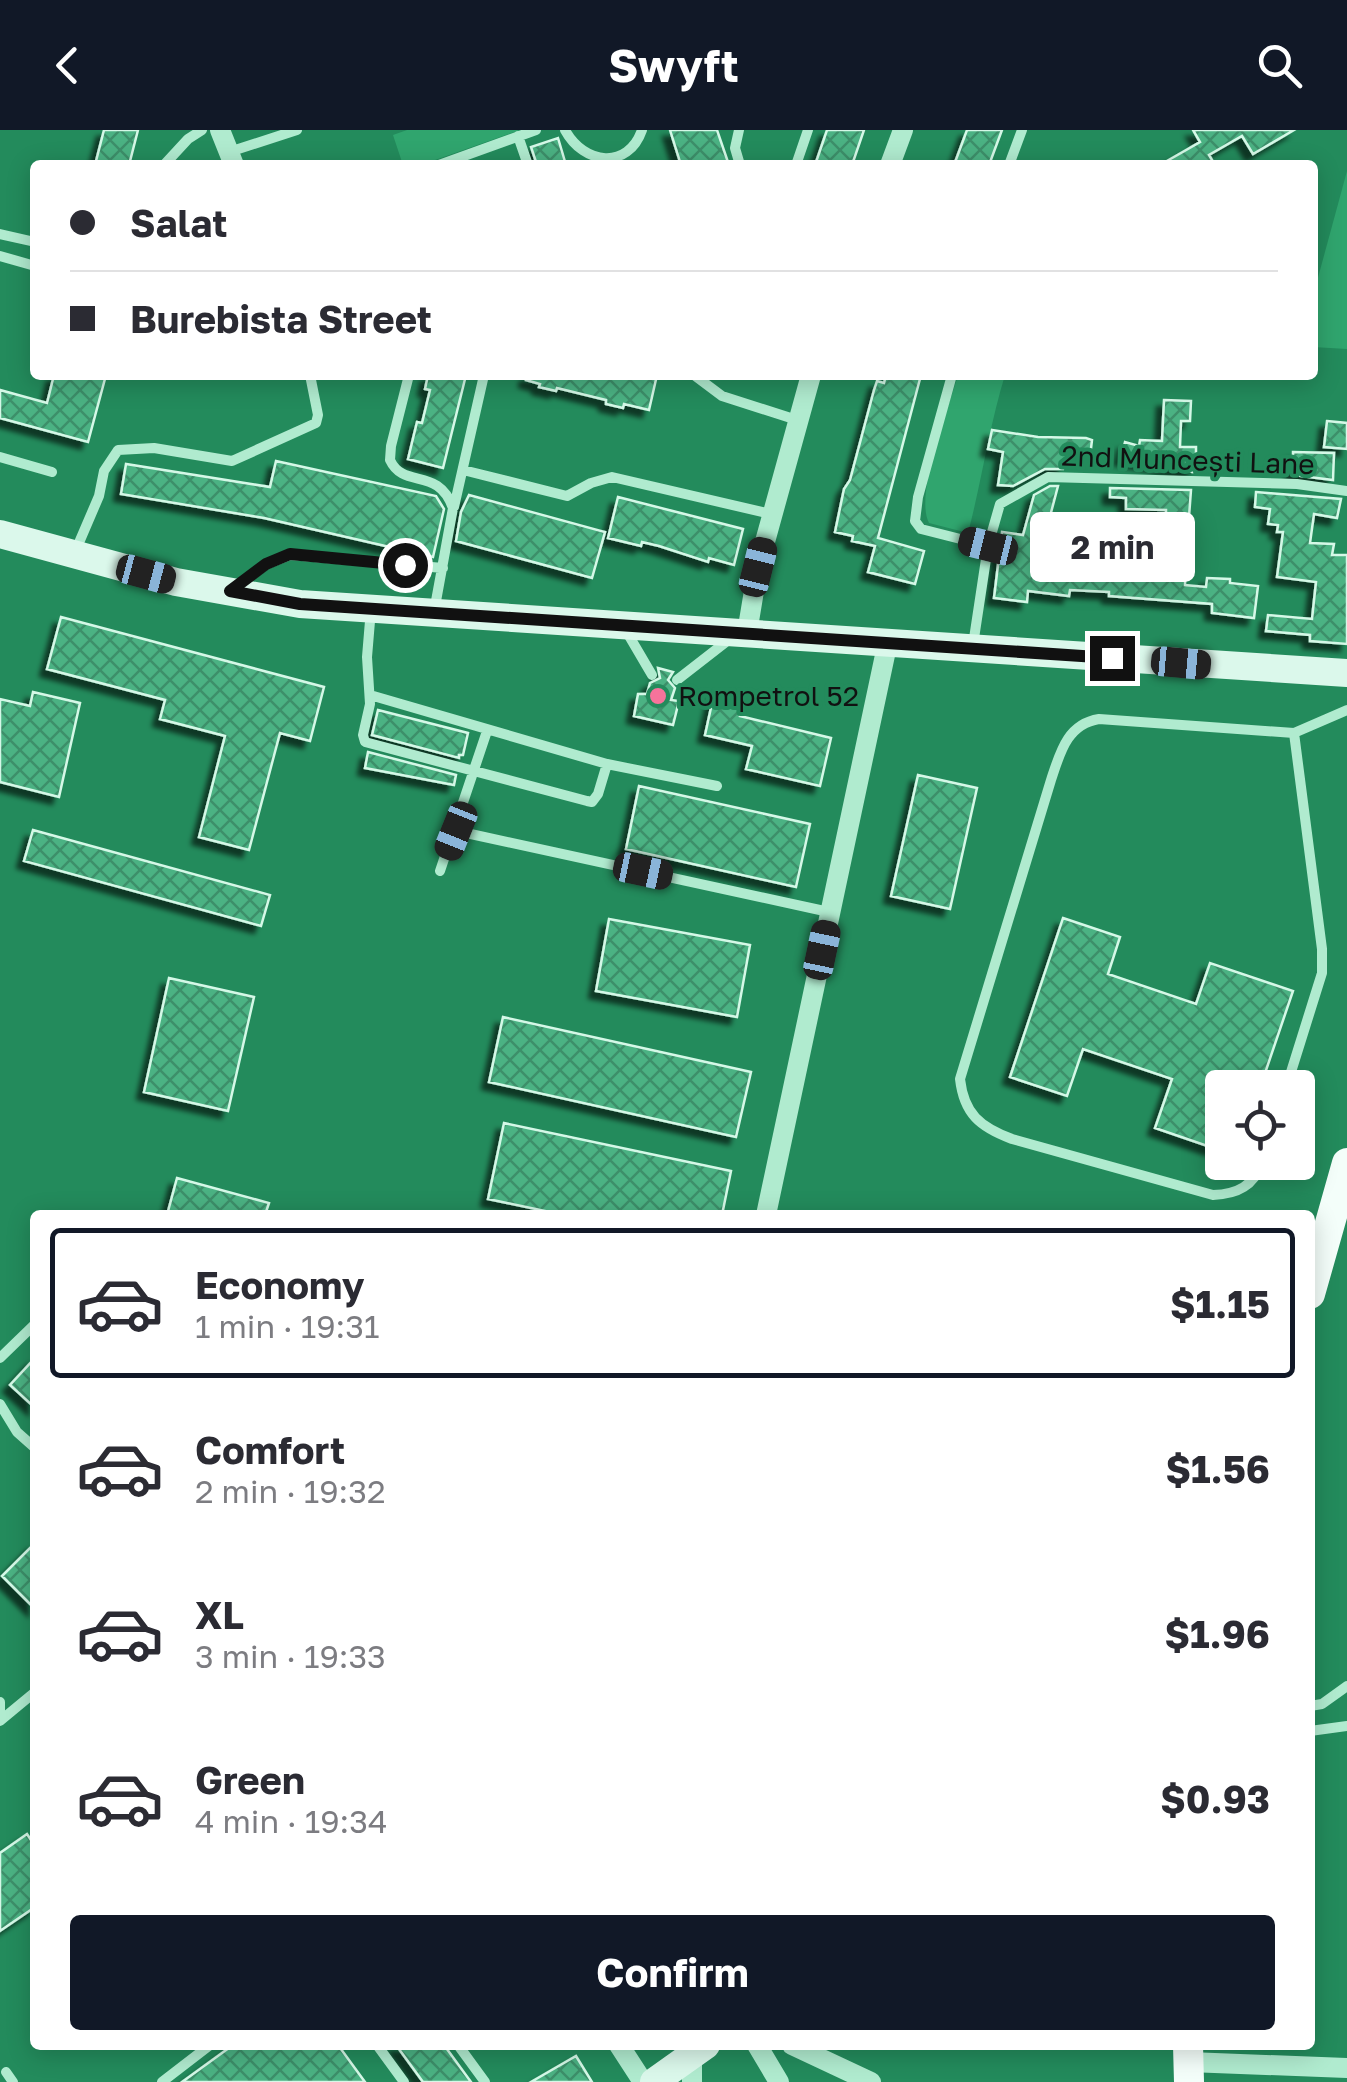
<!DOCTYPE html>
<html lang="en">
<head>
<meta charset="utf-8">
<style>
  :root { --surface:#fff; --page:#f2f2f3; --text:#2b2b33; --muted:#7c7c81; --line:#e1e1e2; --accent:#111827 }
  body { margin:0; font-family:"Golos Text",sans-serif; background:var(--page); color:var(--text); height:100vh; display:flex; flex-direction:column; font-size:38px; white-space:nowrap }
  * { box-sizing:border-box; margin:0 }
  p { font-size:32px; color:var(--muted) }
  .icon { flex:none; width:55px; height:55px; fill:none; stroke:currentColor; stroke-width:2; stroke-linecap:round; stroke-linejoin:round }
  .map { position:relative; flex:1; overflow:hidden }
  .panel { position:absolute; left:30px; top:1080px; width:1285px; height:840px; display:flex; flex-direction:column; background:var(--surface); border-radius:10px; box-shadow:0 5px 25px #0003 }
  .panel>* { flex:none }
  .hud { position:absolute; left:30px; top:30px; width:1288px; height:220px; border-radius:10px; box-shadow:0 5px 25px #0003; display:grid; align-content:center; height:220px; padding:0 40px; background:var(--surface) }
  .fabs { position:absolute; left:1205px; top:940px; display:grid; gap:20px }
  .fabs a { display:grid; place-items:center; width:110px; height:110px; border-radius:10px; background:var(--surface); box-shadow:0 5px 25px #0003; font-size:50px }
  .end { position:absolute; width:45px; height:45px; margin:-22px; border:12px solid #111; background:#fff; box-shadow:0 0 0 5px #fff }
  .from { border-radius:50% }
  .bubble { position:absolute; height:70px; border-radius:10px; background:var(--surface); box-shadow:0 5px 25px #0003; font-size:32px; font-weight:700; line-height:70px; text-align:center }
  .car { position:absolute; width:30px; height:60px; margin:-30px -15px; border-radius:12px; box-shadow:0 0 8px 2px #0007; background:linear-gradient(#222 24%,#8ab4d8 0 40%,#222 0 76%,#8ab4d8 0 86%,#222 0) }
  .hud b { display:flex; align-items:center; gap:35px; height:95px; font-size:38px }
  .hud b+b { border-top:2px solid var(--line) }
  .hud i { width:25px; height:25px; background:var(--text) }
  ul { padding:18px 0 0; list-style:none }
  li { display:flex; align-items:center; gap:30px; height:150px; margin:0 20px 15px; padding:0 20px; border:5px solid transparent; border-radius:10px }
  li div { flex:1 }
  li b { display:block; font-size:38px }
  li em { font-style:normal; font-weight:700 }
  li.active { border-color:var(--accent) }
  li>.icon { width:90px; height:90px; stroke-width:1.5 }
  .primary-button { display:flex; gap:20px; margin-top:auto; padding:20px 40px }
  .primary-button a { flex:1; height:115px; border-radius:10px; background:var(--accent); color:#fff; font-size:40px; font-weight:700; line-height:115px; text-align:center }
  header { display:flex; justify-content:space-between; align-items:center; height:130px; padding:0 40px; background:var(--accent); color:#fff; font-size:45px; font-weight:700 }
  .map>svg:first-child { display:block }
</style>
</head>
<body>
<header><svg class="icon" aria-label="back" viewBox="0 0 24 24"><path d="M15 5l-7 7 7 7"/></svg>Swyft<svg class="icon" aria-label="search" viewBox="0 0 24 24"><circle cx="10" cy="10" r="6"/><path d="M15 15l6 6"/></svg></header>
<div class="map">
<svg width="1347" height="1952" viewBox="0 0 1347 1952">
  <defs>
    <pattern id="building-cross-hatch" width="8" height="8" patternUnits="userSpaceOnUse" patternTransform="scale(2.5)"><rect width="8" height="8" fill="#4bb283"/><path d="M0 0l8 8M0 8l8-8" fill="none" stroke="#3d8f6a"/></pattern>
    <filter id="shadow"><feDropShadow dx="-7" dy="7" stdDeviation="2.5" flood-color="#0009"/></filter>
  </defs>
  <rect width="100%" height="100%" fill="#238b5c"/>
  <path fill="#30a56e" d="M407,0H520L421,35H403L393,5Z
    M1347,41V219L1313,217V166Z
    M958,245H1005C989,297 982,350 968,403L929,393C914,365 949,277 958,245Z"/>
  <path fill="url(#building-cross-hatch)" stroke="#d5f8e7" stroke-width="2.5" filter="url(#shadow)" d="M104,0H138L129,35H95Z
    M670,0H717L729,35H681Z
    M827,0H864L852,35H815Z
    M967,0H1002L989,35H954Z
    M1193,0H1294L1253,24L1242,6L1209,25L1215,35H1160L1200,12Z
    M558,8L566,35H537L531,17Z
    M54,245H106L88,312L0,288V260L47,273Z
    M428,245H466L443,338L408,329L417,292L422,293L430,260L425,259Z
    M527,245H657L649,280L624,274L623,278L606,274V270L557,258L556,261L539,257L540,254L526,250Z
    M886,245H921L878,408L924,421L915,454L868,442L875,416L852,411L853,406L835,402L844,359L850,350L874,260L877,251L884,253Z
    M1164,270L1191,271L1190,291H1181L1180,317H1196V336H1192V342L1121,328L1125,312L1139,316L1140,310L1162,311Z
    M1327,291L1347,293V319L1324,317Z
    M992,300L1038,307L1086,308L1092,310L1090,327L1066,325L1063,339H1045L1013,356L998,355L1003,322L988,319Z
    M1293,322L1334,323L1333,350L1293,345Z
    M276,331L436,366L444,379L433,427L264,388L121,364L126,334L270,357Z
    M1050,356H1058L1043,413L1063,419L1062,427L1090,429L1092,400L1112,402L1111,441L1145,443L1146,431L1186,434L1185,455L1206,457L1207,448L1230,449V453L1258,456L1254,488L1212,483V474L1109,466V462L1070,460L1069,466L1028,461L1027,472L994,468L1002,402L1023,405L1034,365Z
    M1110,358L1191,360L1189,387L1166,386V380L1126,379V368L1110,367Z
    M1256,362L1341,369L1337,388L1314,384L1310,413L1334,414L1332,425H1347V514L1310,511V505L1266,501L1268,485L1312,489L1316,452L1277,447L1283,402H1277L1278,395L1268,394L1270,379L1255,377Z
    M469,365L605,402L592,448L456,411L461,382Z
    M618,367L743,399L734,435L709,428L708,432L659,416L642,412L641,416L608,408Z
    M61,487L324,557L310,611L280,603L249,720L199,707L225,606L160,589L165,570L47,539Z
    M658,538L673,542L668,550L675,558L671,570L679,571L673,595L634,586L638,564H647L650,553L660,548Z
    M33,562L80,573L59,667L0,652V569L30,576Z
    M714,564L744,571L740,586L831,608L820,656L746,639L752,616L705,605Z
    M378,580L468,603L463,625H459V628L372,605Z
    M368,622L456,645L454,655L365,638Z
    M918,645L977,658L950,779L891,766Z
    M639,656L810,694L796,757L626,719Z
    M33,700L270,765L261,796L24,731Z
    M1063,788L1120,807L1108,844L1196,874L1210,833L1293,861L1260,958H1222V1021L1155,998L1172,949L1083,919L1067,966L1010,947Z
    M609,789L750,815L737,887L596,861Z
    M169,848L254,867L228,981L144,962Z
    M503,887L751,942L736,1007L489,952Z
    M504,993L731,1041L722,1085H564L488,1069Z
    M177,1048L269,1073L265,1085H167Z
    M35,1228V1278L10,1255Z
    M35,1413V1479L2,1446Z
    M27,1704L35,1716V1777L0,1801V1723Z
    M233,1915H338L365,1952H182Z
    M396,1915H444L471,1952H423Z
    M576,1926L592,1952H531Z"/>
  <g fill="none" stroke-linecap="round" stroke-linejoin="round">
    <path stroke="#b0ebcf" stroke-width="10" d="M565,0C584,35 628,40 642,0
      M739,0L735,18L740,35
      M518,6L528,35
      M229,22L297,0
      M164,35L188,9L202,0
      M439,35L536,0
      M796,35L808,0
      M1009,35L1022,0
      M0,104L35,112
      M0,126L35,136
      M409,245L391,316L390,330C404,360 438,336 453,378L434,482
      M694,245L722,266L797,290
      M952,245L918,367L915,391L921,399L988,416
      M0,327L52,342
      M463,340L567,366L591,353L612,347L771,384
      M454,377L484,245
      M75,422L99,366L104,341L118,320L154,318L232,331L316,293L318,285L310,245
      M234,458L267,434L290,425L443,438
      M371,479L367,527L370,574L363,605L365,612L587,671L592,672L598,664L607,634
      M625,499L652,545
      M973,515L988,416L1000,374L1048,347L1297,354L1347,361
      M677,550L731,508
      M370,565L607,634L717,656
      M457,701L829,782
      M440,741L487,601
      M1286,958L1322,843V819L1294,603
      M1263,1032C1253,1056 1238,1064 1213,1065L1012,1009C980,997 964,984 960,949L1051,650C1060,623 1067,594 1099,589L1294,603L1347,580
      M0,1228L35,1194
      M0,1274L17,1302L35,1318
      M0,1572V1582
      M1310,1576L1322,1574L1347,1556
      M0,1591L35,1562
      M1310,1601L1347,1596
      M377,1915L404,1952
      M458,1915L485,1952
      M500,1915H508
      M6,1942L13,1952
      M162,1952L210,1915"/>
    <path stroke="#b0ebcf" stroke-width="20" d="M220,0L234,35
      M890,35L903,0
      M747,503L758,437L811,245
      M766,1085L888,511
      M619,1915L643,1952
      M757,1915L779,1952
      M792,1915L871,1952
      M692,1925V1952
      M1189,1932L1347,1938"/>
    <path stroke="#dbf8eb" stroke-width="28" d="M0,404L176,452L300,474L1347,543
      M654,1952L706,1915"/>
    <path stroke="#f4fefa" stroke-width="30" d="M1310,1164L1347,1033
      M1188,1915L1189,1952"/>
  </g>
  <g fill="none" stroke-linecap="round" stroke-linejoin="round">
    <path stroke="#111" stroke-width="12" d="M405,435L290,424L266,434L230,461L300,474L1112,528"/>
  </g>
  <circle fill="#f6739b" stroke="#238b5c" stroke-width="4" cx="658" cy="566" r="10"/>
  <g text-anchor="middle" stroke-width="8" stroke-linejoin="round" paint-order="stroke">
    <g font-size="28" fill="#111" stroke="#238b5c">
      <text transform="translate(1188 330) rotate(2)" y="10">2nd Muncești Lane</text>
    </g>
    <g font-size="28" fill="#111" stroke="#238b5c" text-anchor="start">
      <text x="678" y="576">Rompetrol 52</text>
    </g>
  </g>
</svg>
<div class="fabs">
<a><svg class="icon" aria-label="locate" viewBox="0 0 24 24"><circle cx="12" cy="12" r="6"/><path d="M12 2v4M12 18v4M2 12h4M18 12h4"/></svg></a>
</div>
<i class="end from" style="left:405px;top:435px"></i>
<i class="end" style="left:1112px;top:528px"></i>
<div class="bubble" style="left:1030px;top:382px;width:165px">2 min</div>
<i class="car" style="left:988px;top:416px;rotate:284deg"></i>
<i class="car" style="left:758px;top:437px;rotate:14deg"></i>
<i class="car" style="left:146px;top:444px;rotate:105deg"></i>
<i class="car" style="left:1181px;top:533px;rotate:95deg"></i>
<i class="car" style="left:456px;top:701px;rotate:202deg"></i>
<i class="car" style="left:643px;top:741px;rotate:102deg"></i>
<i class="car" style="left:822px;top:820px;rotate:12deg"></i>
<div class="hud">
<b><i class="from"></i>Salat</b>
<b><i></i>Burebista Street</b>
</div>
<section class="panel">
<ul>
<li class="active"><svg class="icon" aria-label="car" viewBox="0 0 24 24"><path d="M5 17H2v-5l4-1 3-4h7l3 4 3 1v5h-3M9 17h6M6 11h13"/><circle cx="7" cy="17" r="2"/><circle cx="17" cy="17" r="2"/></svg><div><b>Economy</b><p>1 min · 19:31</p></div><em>$1.15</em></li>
<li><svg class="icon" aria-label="car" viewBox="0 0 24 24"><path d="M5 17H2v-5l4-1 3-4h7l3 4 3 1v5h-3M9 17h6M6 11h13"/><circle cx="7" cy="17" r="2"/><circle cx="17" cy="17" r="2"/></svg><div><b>Comfort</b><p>2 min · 19:32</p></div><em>$1.56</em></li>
<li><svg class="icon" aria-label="car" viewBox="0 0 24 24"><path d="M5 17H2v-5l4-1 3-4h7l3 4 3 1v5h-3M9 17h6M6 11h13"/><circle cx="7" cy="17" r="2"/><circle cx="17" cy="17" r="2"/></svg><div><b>XL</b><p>3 min · 19:33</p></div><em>$1.96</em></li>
<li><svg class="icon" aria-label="car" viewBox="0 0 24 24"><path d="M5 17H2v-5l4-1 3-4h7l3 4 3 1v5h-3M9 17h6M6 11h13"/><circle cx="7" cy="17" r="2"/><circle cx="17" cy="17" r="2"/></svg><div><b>Green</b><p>4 min · 19:34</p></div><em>$0.93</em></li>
</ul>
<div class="primary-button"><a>Confirm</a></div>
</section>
</div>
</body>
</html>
